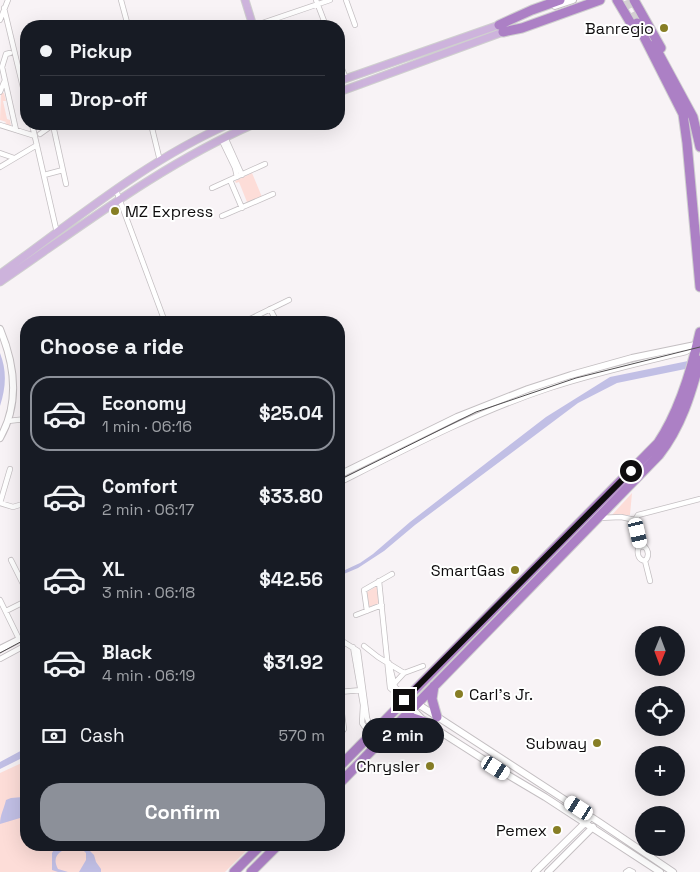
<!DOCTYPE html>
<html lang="en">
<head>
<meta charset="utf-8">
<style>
  :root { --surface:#171b24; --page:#242831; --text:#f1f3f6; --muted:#9ea1a6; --line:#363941; --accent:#8c9099 }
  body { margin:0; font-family:"Space Grotesk",sans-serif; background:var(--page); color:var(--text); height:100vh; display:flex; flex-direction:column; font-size:19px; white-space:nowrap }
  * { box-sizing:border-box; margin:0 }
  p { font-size:16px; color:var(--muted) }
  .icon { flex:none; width:28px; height:28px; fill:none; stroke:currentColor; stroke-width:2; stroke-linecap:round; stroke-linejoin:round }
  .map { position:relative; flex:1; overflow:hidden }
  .panel { position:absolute; left:20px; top:316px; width:325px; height:535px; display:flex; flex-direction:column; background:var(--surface); border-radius:20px; box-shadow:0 5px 20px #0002 }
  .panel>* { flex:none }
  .hud { position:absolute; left:20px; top:20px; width:325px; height:110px; border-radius:20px; box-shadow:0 5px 20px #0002; display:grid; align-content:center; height:110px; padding:0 20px; background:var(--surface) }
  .needle { width:32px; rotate:181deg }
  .fabs { position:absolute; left:635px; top:626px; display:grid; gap:10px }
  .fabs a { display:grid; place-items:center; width:50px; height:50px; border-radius:50%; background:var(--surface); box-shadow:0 5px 20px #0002; font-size:25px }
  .end { position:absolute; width:22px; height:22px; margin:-11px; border:6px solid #0f0d0e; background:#fff; box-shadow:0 0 0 2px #fff }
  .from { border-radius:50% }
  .bubble { position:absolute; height:35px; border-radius:18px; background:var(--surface); box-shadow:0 5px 20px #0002; font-size:16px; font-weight:700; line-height:35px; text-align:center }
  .car { position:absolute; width:15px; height:30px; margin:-15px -8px; border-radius:6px; box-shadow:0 0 4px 1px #0007; background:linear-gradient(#fff 24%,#345 0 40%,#fff 0 76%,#345 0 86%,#fff 0) }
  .hud b { display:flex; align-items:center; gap:18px; height:48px; font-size:19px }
  .hud b+b { border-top:1px solid var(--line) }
  .hud i { width:12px; height:12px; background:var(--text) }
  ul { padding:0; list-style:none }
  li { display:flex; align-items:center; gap:15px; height:75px; margin:0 10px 8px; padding:0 10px; border:2px solid transparent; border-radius:20px }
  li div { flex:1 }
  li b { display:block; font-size:19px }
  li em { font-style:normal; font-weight:700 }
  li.on { border-color:var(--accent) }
  li>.icon { width:45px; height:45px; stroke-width:1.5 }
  h2 { padding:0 20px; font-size:22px; line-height:60px }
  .pay { display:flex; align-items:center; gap:12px; height:55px; padding:0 20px; font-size:19px }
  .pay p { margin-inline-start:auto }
  .primary-button { display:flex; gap:10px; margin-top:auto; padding:10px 20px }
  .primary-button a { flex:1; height:58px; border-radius:20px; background:var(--accent); color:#fff; font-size:20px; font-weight:700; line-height:58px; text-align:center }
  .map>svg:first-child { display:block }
</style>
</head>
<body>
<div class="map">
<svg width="700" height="872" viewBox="0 0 700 872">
  <rect width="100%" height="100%" fill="#f8f3f6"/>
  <path fill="#fdddd8" d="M1,92L4,93L6,101H3L7,119L10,120L11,127L5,124L6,122L0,120Z
    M252,173L262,197L245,205V203L247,202L239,182L236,183L235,181Z
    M632,493L630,515H612Z
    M377,586L379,587L382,602L369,607L367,592Z
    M26,761V845H242L247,850L225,872H0V773Z"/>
  <path fill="#c1bfe5" d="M0,353C7,371 6,387 0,406Z
    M688,361H700V366L617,383L578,403L415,525L384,551L358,568L339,576V571L345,570L360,563L373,554L410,522L546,417L610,377Z
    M26,748V756L0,769V762Z
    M23,797L26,799V808L20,809V818L0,824C0,815 4,809 6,800L11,798Z
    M57,845H74C63,850 50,854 58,869L68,872H58L52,870V853Z
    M78,845H84L94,855L96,862L101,869V872H79L86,860V853Z"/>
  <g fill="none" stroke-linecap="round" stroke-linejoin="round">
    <path stroke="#d5d0d3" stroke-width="9" stroke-dasharray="9 4.5" stroke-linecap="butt" d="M627,0L637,23"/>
    <defs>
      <path id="street" d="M121,0L128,26
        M316,0L326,26
        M346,0L355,25
        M4,8L26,100
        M0,20L8,0
        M254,26L330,0
        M10,53L6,54L2,67L16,130
        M339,61L346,79
        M0,92L4,82
        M32,124L57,233
        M151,124L160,161
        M0,125L35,136
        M53,125L66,184
        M40,134L54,124
        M225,137L242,175
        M221,139L235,168L237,177
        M0,153L14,158
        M0,167L37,145
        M44,175L63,170
        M230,180L242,208
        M212,188L265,164
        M116,190L165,322
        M222,216L273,194
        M270,309L277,322
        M244,322L289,300
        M8,421L26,419
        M339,483C408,448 477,412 550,388C595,373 641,363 686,352L694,347
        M0,503L10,469
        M0,503L13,507L26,503
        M23,505L26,493
        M599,518L621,517L635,520
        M635,520L638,515L700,499
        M635,520L641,546
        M641,546L645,547C649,551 649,557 645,561C639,560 637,555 638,549Z
        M11,560L26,590
        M645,561L650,581
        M379,581L390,688L404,700
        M0,600L19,639
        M6,611L26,601
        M367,611L364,590L392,574
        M356,615L382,605
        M339,616V618
        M339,639L358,651L367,718L369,723L376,729
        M364,646L378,657L404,673
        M353,647L363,705L362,723L370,735
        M0,659L26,645
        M389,663L395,687L407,697
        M339,667V666
        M393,685L404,673L423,666
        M339,692L344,729L339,736
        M339,692L362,690
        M626,872L629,870L633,872"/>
      <path id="secondary" d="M555,6L573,0
        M0,329C15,365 20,403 0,438
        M339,475L457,417L528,389L571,375L632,358L700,344
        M0,649L26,636
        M407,697L599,822L673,872
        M404,700L425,722L508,775L545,797L660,872
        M535,872L591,817
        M548,872L593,827"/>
      <path id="primary" d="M245,0L253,26
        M339,81L499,25
        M339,92L503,32
        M0,274C74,221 145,161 229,124
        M0,282C82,226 162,164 254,124"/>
      <path id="highway" d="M617,0L636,32
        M634,0L661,48
        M637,23L683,114L687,143L700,287
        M499,25L532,10L560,0
        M503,32L522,28L600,0
        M654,45L693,117L700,147
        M434,686L432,699L437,717
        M401,721L413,718L425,722
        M339,767L658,443C679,412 692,368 700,332
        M339,784L659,455C681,427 691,394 700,360
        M234,872L261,845
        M251,872L278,845"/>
    </defs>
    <use href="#street" stroke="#c4bfc2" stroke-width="6"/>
    <use href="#secondary" stroke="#c4bfc2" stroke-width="8"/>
    <use href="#primary" stroke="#cfcfcf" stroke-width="9"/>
    <use href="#highway" stroke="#cfcfcf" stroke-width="11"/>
    <use href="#street" stroke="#fff" stroke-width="4.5"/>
    <use href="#secondary" stroke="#fff" stroke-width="6"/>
    <use href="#primary" stroke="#cdb3dc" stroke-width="7"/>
    <use href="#highway" stroke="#ac80c5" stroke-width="9"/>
    <path stroke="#504d4f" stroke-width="1" d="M339,480L476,412L576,378L700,347
      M0,653L26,639"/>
  </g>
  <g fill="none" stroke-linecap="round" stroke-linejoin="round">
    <path stroke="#0f0d0e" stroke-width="6" d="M404,700L631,471"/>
  </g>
  <g fill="#877e25" stroke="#fff" stroke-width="2">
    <circle cx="664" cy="28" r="5"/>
    <circle cx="115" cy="211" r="5"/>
    <circle cx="515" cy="570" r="5"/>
    <circle cx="459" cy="694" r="5"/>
    <circle cx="597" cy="743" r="5"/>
    <circle cx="430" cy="766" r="5"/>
    <circle cx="557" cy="830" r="5"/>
  </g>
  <g text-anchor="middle" stroke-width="4" stroke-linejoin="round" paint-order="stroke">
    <g font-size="16" fill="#0f0d0e" stroke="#fff" text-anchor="end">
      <text x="654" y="34">Banregio</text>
      <text x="125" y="217" text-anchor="start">MZ Express</text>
      <text x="505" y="576">SmartGas</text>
      <text x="469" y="700" text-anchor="start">Carl's Jr.</text>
      <text x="587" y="749">Subway</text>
      <text x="420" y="772">Chrysler</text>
      <text x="547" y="836">Pemex</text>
    </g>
  </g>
</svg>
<div class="fabs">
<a><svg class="needle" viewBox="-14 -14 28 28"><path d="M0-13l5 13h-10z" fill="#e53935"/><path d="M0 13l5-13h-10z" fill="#9ea1a6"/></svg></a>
<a><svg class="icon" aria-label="locate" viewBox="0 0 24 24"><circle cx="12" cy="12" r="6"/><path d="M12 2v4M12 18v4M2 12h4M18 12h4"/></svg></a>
<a>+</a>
<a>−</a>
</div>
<i class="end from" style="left:631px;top:471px"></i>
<i class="end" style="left:404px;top:700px"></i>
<div class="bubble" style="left:362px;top:718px;width:82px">2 min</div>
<i class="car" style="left:638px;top:533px;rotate:167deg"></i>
<i class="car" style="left:496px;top:768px;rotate:122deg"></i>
<i class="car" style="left:579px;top:808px;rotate:303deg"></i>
<div class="hud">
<b><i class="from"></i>Pickup</b>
<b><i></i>Drop-off</b>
</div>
<section class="panel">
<h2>Choose a ride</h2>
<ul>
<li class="on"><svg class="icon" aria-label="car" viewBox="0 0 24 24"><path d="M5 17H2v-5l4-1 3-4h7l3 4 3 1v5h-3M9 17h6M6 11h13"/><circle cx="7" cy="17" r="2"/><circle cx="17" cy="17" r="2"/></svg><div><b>Economy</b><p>1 min · 06:16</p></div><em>$25.04</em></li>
<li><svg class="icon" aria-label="car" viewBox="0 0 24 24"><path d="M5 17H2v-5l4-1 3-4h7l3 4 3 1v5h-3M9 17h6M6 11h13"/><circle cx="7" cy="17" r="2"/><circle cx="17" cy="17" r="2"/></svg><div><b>Comfort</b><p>2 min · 06:17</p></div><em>$33.80</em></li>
<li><svg class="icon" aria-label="car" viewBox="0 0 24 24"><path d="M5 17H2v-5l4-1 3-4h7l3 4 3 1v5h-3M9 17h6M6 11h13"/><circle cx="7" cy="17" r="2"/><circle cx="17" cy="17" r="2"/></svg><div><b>XL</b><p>3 min · 06:18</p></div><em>$42.56</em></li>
<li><svg class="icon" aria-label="car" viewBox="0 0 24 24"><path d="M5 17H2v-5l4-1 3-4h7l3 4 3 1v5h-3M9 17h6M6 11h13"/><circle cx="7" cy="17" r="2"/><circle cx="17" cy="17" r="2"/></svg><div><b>Black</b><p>4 min · 06:19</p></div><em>$31.92</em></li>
</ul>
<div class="pay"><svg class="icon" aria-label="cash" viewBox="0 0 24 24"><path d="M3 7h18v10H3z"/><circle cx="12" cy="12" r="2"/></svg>Cash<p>570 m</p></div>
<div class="primary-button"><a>Confirm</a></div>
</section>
</div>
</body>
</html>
